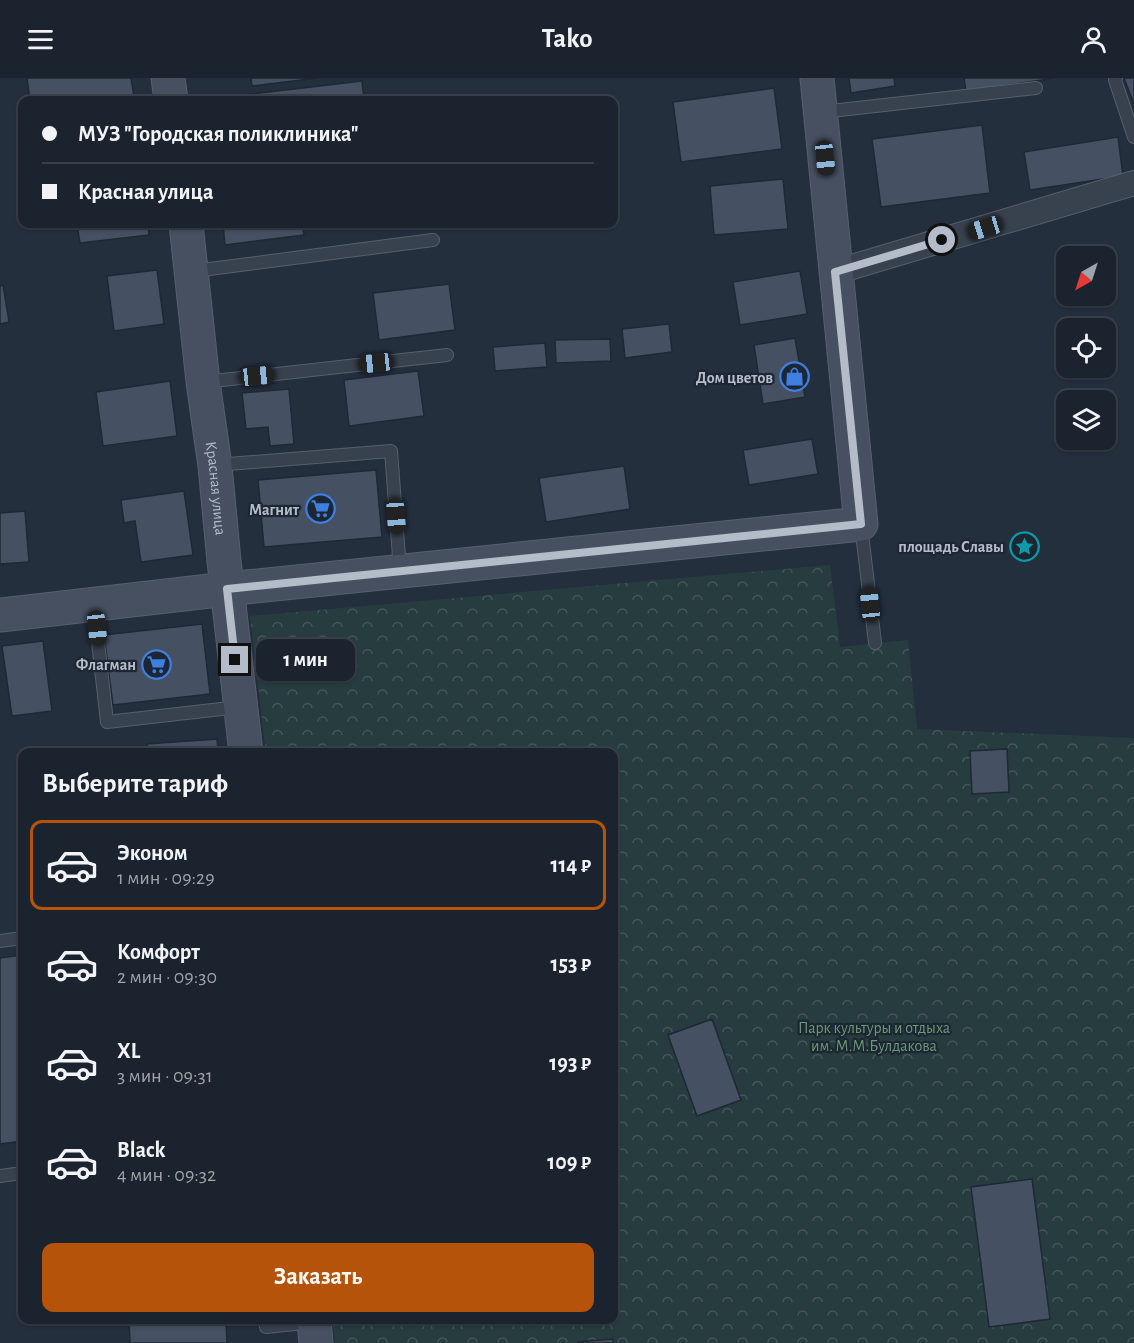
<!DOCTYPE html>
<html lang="ru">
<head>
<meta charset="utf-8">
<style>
  :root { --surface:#1b232e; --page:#242b36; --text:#f1f3f6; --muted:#a0a4aa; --line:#39404a; --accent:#b45309 }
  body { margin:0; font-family:"Alegreya Sans",sans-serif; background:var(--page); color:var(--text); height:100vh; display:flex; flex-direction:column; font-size:22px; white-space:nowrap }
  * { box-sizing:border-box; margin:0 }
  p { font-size:20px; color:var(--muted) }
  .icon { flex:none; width:33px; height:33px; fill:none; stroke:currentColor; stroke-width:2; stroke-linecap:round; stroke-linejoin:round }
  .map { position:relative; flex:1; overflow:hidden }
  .side { position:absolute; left:18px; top:670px; width:600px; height:576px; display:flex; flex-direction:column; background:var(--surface); border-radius:12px; box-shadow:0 2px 4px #0004,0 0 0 2px var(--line) }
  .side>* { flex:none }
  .top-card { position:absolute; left:18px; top:18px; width:600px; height:132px; border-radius:12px; box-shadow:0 2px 4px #0004,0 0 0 2px var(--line); display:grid; align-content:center; height:132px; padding:0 24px; background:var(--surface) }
  .needle { width:39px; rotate:219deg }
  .fabs { position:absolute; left:1056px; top:168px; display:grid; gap:12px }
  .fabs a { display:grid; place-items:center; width:60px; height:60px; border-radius:12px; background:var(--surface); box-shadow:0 2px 4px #0004,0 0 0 2px var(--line); font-size:30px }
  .end { position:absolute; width:27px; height:27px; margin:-14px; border:8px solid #b4bcc9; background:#111; box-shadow:0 0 0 3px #111 }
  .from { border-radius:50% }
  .bubble { position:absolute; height:42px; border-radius:12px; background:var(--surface); box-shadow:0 2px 4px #0004,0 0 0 2px var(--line); font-size:20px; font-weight:700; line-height:42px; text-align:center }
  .car { position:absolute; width:18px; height:36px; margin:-18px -9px; border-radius:8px; box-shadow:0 0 4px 2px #0007; background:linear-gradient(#222 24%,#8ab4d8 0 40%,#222 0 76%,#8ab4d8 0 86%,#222 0) }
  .top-card b { display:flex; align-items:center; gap:21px; height:57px; font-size:22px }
  .top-card b+b { border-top:2px solid var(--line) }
  .top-card i { width:15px; height:15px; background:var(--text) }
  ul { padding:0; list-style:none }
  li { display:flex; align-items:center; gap:18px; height:90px; margin:0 12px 9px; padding:0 12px; border:3px solid transparent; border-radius:12px }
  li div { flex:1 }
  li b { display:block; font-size:22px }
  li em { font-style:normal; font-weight:700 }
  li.selected { border-color:var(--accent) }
  li>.icon { width:54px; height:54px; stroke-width:1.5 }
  h2 { padding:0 24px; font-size:27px; line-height:72px }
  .button { display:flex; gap:12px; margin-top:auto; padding:12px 24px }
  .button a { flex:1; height:69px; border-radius:12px; background:var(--accent); color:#fff; font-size:24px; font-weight:700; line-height:69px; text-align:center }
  header { display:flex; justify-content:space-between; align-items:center; height:78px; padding:0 24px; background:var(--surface); font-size:27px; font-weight:700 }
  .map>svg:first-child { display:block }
</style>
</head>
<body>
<header><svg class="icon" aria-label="menu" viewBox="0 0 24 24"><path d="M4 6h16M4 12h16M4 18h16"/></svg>Tako<svg class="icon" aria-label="person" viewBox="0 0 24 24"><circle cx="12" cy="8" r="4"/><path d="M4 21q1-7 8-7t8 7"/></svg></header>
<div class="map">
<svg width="1134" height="1265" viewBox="0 0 1134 1265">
  <defs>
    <pattern id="park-crowns" width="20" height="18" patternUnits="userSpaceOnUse" patternTransform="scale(1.5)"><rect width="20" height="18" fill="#263c3f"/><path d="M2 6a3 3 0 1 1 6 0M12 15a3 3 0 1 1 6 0" fill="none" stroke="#435659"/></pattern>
  </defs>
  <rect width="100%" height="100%" fill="#242f3e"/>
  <path fill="url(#park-crowns)" d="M830,487L840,569L908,562L917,651L1134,660V1265H335L333,1242H614V675H266L250,538Z"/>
  <path fill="#455162" stroke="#1f2835" stroke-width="1.5" d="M27,0H131L134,19L107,22H30Z
    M251,0H317L252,8Z
    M849,0H894L895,8L851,15Z
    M964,0H1056L966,13Z
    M1124,0H1134V26Z
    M362,3L364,22H208V21Z
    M774,10L782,71L681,84L673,24Z
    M982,47L990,115L881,129L872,61Z
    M1118,59L1123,98L1030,112L1024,74Z
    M783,101L788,151L714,157L710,108Z
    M77,146H148L149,157L80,165Z
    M223,146H302L304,157L225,167Z
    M157,192L164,246L114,253L107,198Z
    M800,193L807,236L740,247L733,204Z
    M449,206L455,252L379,262L373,215Z
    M3,207L9,244L0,246V208Z
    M669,246L672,274L625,280L622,251Z
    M795,260L805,319L763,326L754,267Z
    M610,261L611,283L556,285L555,262Z
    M545,265L547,289L495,293L493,269Z
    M418,293L424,338L349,348L344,302Z
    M170,303L177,358L103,368L96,314Z
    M289,311L294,366L270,368L268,349L246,351L242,315Z
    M812,361L818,396L749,407L743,372Z
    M624,388L630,431L546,444L539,400Z
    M376,392L382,459L264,469L258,402Z
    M184,413L193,477L141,484L135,443L124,445L121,422Z
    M25,433L29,484L0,486V435Z
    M202,546L210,616L113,627L104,557Z
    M43,563L52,633L12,638L2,568Z
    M217,661L218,675H148L147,666Z
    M1007,671L1009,714L972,716L970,673Z
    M22,877V1063L0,1066V880Z
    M712,941L741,1022L697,1038L668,957Z
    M1032,1101L1050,1241L989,1249L971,1109Z
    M129,1242H226L227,1265H130Z
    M613,1261V1265H578V1264Z"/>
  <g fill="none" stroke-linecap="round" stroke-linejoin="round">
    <defs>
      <path id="lane" d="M1116,0L1115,2L1134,59
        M822,34L1036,10
        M194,193L433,162
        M204,304L447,277
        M216,387L391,373L400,492
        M861,447L875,565
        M94,528L107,644L239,629
        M0,863L22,860
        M0,1098L22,1095
        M265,1242L266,1249L313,1244"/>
      <path id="street" d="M835,194L1134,105"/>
      <g id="secondary">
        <path d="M168,0L171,22"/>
        <path id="s1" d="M186,146L203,304L215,388L224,483L246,675"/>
        <path d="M0,537L227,511L861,446L817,0"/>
        <path d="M314,1242L316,1265"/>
      </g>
    </defs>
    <use href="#lane" stroke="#565f6c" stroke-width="14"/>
    <use href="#street" stroke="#565f6c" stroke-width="26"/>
    <use href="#secondary" stroke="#565f6c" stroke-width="35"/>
    <use href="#lane" stroke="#38414e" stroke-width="12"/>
    <use href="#street" stroke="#38414e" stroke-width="24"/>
    <use href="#secondary" stroke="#465061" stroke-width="33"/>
  </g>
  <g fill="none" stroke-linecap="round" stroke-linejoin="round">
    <path stroke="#b4bcc9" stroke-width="8" d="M235,582L227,511L861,446L835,194L942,162"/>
  </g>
  <defs>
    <symbol id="shop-ring" viewBox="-11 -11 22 22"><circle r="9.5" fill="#1d2633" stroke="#3f7fe0" stroke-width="1.5"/><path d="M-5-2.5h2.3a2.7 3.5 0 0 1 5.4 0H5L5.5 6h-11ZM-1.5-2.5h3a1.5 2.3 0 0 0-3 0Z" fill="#3f7fe0"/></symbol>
    <symbol id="supermarket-ring" viewBox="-11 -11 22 22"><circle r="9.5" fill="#1d2633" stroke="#3f7fe0" stroke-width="1.5"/><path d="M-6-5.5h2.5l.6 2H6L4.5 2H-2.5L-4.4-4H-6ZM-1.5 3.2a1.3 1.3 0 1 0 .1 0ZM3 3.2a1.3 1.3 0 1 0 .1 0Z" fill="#3f7fe0"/></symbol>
    <symbol id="sight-ring" viewBox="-11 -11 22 22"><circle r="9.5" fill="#1d2633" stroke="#0f9aa8" stroke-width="1.5"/><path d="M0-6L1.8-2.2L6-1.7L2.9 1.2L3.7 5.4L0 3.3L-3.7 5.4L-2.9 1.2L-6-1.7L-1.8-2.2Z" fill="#0f9aa8"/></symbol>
  </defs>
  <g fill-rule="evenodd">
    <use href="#shop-ring" x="778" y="282" width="33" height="33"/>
    <use href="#supermarket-ring" x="304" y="414" width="33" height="33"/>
    <use href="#sight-ring" x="1008" y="452" width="33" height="33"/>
    <use href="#supermarket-ring" x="140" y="570" width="33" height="33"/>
  </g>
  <g text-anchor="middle" stroke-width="4.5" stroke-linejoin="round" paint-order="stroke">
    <g font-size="16" font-weight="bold" fill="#b4bcc9" stroke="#1d2633" text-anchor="end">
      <text x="773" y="305">Дом цветов</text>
      <text x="299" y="437">Магнит</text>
      <text x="1004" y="474">площадь Славы</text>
      <text x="136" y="592">Флагман</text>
    </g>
    <g font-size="16" fill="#b4bcc9" stroke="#1d2633">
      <text dy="6" stroke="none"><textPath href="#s1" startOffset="266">Красная улица</textPath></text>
    </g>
    <g font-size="16" fill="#6b9a76" stroke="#1d2633">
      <text x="874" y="955">Парк культуры и отдыха<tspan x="874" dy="18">им. М.М.Булдакова</tspan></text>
    </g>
  </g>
</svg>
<div class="fabs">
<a><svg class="needle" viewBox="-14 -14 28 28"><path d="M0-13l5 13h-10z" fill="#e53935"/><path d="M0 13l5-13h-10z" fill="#a0a4aa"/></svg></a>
<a><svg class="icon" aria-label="locate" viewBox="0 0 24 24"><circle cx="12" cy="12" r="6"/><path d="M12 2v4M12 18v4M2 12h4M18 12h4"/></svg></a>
<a><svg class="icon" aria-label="layers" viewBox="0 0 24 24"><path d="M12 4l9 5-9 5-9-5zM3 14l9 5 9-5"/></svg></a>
</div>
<i class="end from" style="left:942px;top:162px"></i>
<i class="end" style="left:235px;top:582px"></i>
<div class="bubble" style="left:256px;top:561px;width:99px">1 мин</div>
<i class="car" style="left:825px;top:80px;rotate:174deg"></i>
<i class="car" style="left:985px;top:150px;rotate:253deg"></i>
<i class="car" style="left:376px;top:285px;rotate:264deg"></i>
<i class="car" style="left:257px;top:298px;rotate:84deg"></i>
<i class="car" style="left:396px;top:438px;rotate:176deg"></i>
<i class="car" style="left:870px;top:526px;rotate:354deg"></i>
<i class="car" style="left:97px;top:550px;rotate:174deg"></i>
<div class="top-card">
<b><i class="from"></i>МУЗ &quot;Городская поликлиника&quot;</b>
<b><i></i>Красная улица</b>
</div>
<section class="side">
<h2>Выберите тариф</h2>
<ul>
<li class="selected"><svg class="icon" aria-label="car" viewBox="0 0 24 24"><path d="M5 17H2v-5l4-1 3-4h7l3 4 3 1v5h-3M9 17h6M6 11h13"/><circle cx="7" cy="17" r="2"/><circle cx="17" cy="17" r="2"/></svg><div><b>Эконом</b><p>1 мин · 09:29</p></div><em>114 ₽</em></li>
<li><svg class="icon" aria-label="car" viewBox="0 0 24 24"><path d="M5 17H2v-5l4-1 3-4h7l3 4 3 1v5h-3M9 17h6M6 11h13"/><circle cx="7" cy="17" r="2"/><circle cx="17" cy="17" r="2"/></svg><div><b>Комфорт</b><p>2 мин · 09:30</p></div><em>153 ₽</em></li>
<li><svg class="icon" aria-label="car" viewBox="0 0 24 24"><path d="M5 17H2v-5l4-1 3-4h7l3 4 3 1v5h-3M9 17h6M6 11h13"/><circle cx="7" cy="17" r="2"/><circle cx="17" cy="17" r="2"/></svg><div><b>XL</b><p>3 мин · 09:31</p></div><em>193 ₽</em></li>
<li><svg class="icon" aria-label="car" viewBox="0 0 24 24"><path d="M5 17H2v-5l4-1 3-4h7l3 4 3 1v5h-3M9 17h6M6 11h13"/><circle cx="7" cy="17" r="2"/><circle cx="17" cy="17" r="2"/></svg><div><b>Black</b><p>4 мин · 09:32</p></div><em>109 ₽</em></li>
</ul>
<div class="button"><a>Заказать</a></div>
</section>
</div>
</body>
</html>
